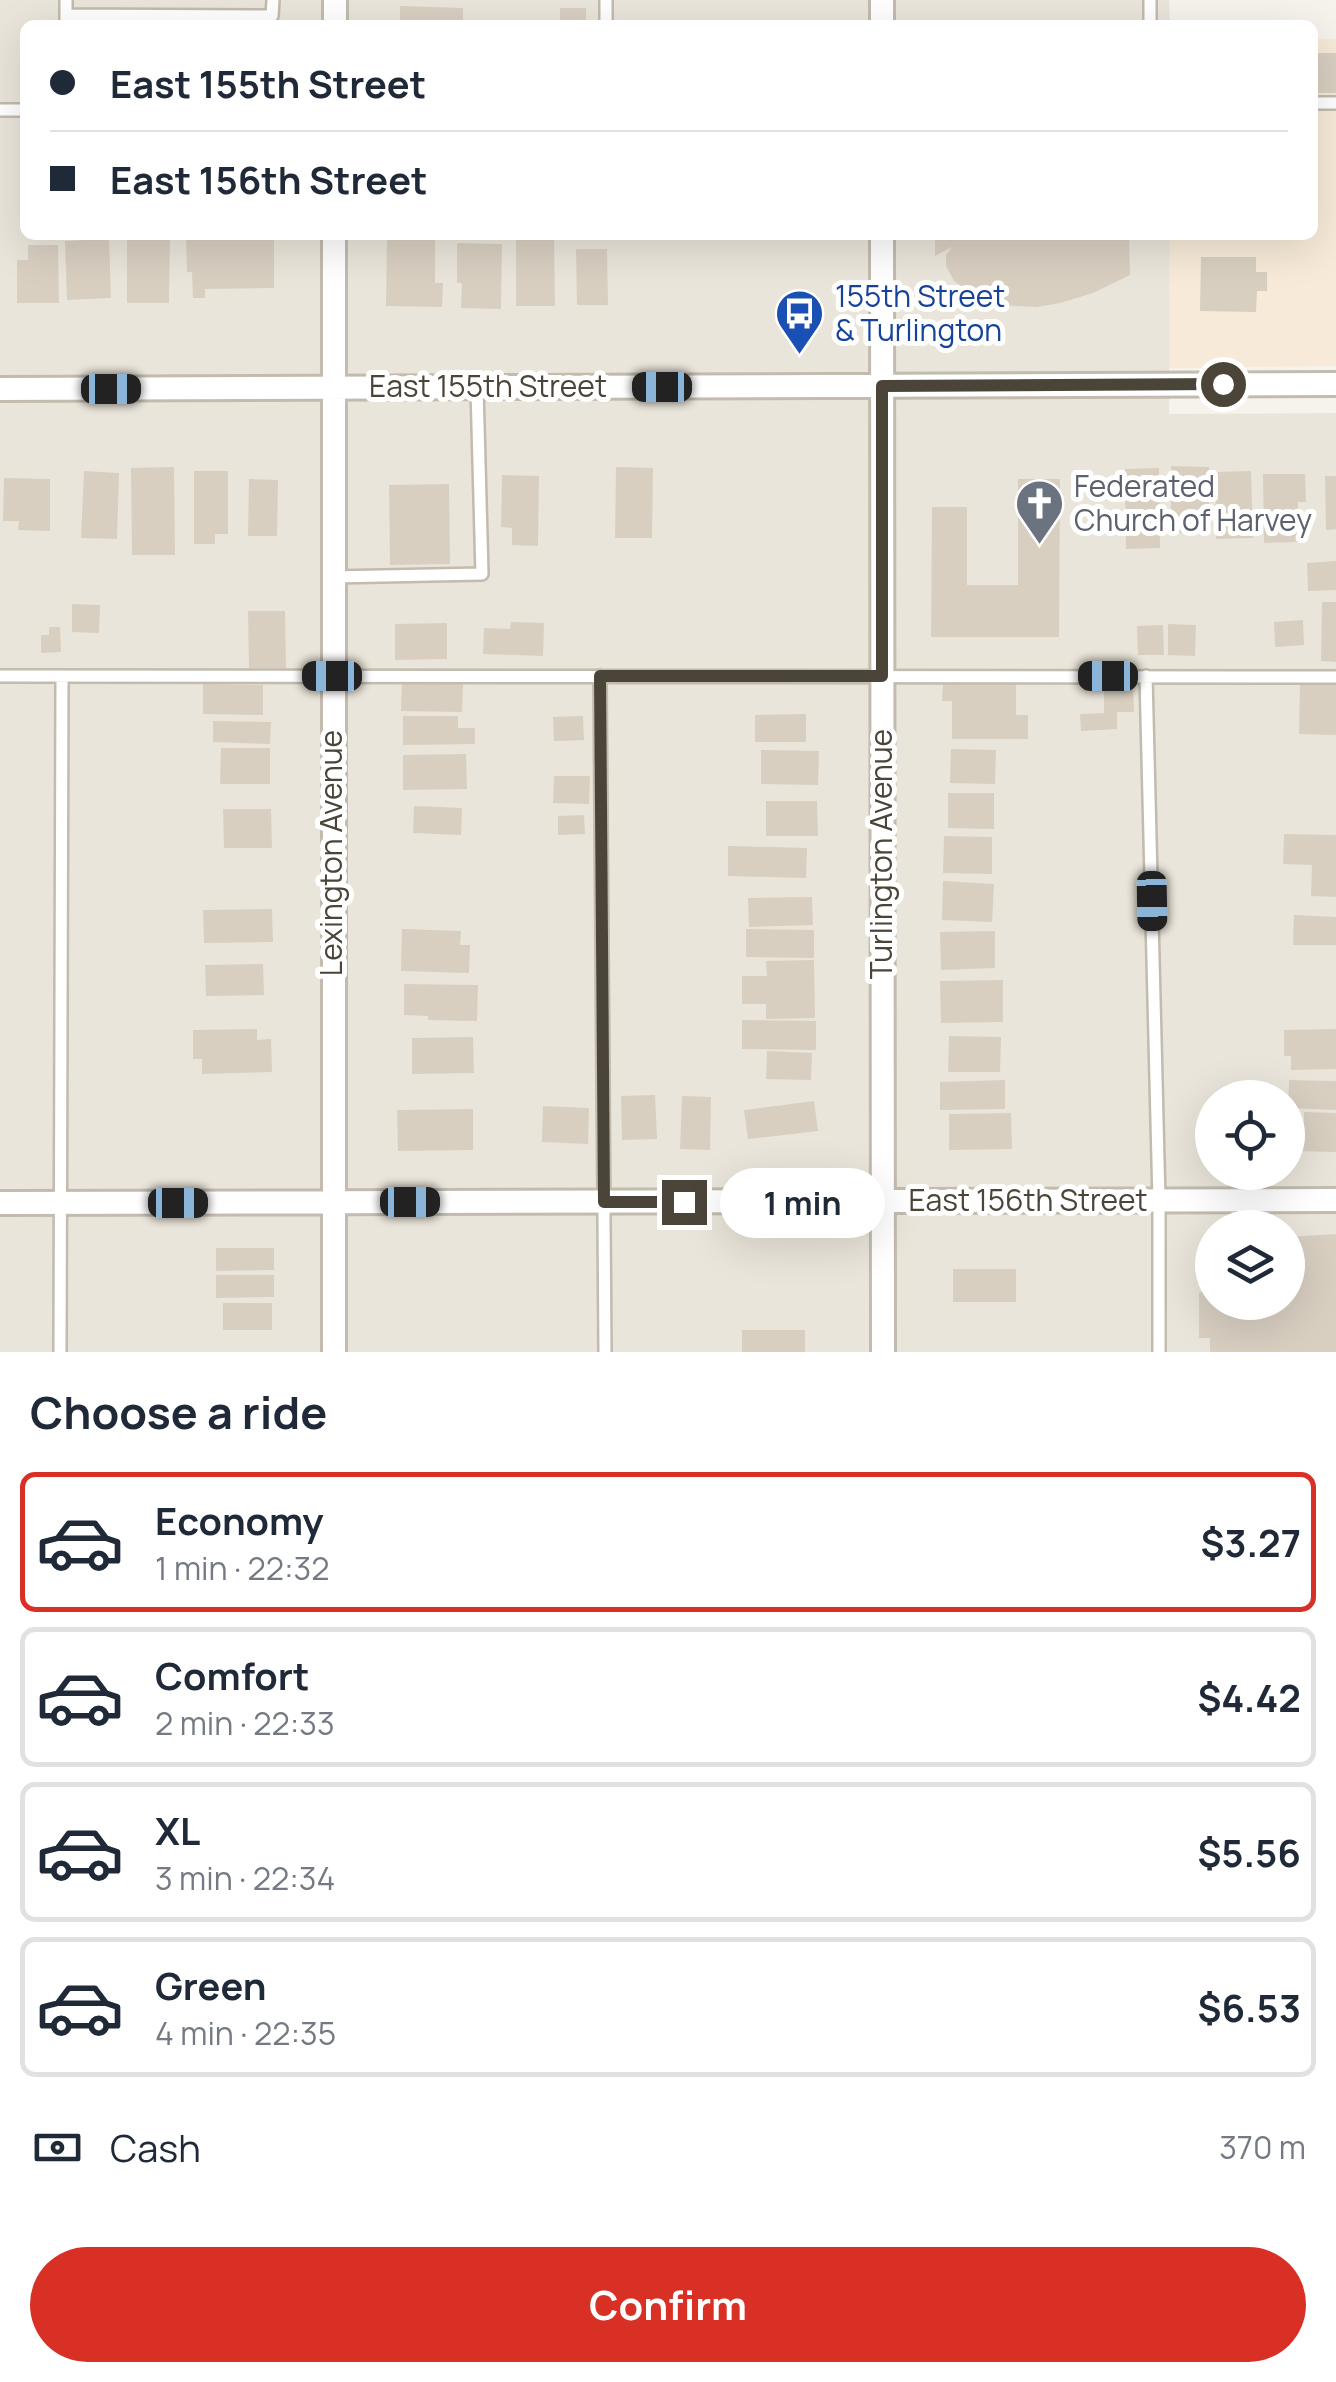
<!DOCTYPE html>
<html lang="en">
<head>
<meta charset="utf-8">
<style>
  :root { --surface:#fff; --page:#f6f6f7; --text:#1f2937; --muted:#747a83; --line:#e0e1e3; --accent:#d93025 }
  body { margin:0; font-family:Manrope,sans-serif; background:var(--page); color:var(--text); height:100vh; display:flex; flex-direction:column; font-size:38px; white-space:nowrap }
  * { box-sizing:border-box; margin:0 }
  p { font-size:32px; color:var(--muted) }
  .icon { flex:none; width:55px; height:55px; fill:none; stroke:currentColor; stroke-width:2; stroke-linecap:round; stroke-linejoin:round }
  .map { position:relative; height:1352px; overflow:hidden }
  .sheet { display:flex; flex-direction:column; background:var(--surface); flex:1 }
  .sheet>* { flex:none }
  .hud { position:absolute; left:20px; top:20px; width:1298px; height:220px; border-radius:15px; box-shadow:0 10px 40px #0002; display:grid; align-content:center; height:220px; padding:0 30px; background:var(--surface) }
  .buttons { position:absolute; left:1195px; top:1080px; display:grid; gap:20px }
  .buttons a { display:grid; place-items:center; width:110px; height:110px; border-radius:50%; background:var(--surface); box-shadow:0 10px 40px #0002; font-size:50px }
  .end { position:absolute; width:45px; height:45px; margin:-22px; border:12px solid #4b4439; background:#fff; box-shadow:0 0 0 5px #fff }
  .from { border-radius:50% }
  .bubble { position:absolute; height:70px; border-radius:35px; background:var(--surface); box-shadow:0 10px 40px #0002; font-size:32px; font-weight:700; line-height:70px; text-align:center }
  .car { position:absolute; width:30px; height:60px; margin:-30px -15px; border-radius:12px; box-shadow:0 0 8px 2px #0007; background:linear-gradient(#222 24%,#8ab4d8 0 40%,#222 0 76%,#8ab4d8 0 86%,#222 0) }
  .hud b { display:flex; align-items:center; gap:35px; height:95px; font-size:38px }
  .hud b+b { border-top:2px solid var(--line) }
  .hud i { width:25px; height:25px; background:var(--text) }
  ul { padding:0; list-style:none }
  li { display:flex; align-items:center; gap:30px; height:140px; margin:0 20px 15px; padding:0 10px; border:5px solid var(--line); border-radius:15px }
  li div { flex:1 }
  li b { display:block; font-size:38px }
  li em { font-style:normal; font-weight:700 }
  li.on { border-color:var(--accent) }
  li>.icon { width:90px; height:90px; stroke-width:1.5 }
  h2 { padding:0 30px; font-size:45px; line-height:120px }
  .pay { display:flex; align-items:center; gap:25px; height:110px; padding:0 30px; font-size:38px }
  .pay p { margin-inline-start:auto }
  .button { display:flex; gap:20px; margin-top:auto; padding:20px 30px }
  .button a { flex:1; height:115px; border-radius:60px; background:var(--accent); color:#fff; font-size:40px; font-weight:700; line-height:115px; text-align:center }
  .map>svg:first-child { display:block }
</style>
</head>
<body>
<div class="map">
<svg width="1336" height="1352" viewBox="0 0 1336 1352">
  <rect width="100%" height="100%" fill="#f6f3ec"/>
  <path fill="#eae5da" fill-rule="evenodd" d="M0,0H1169L1170,25H25V235H1170L1169,414L1336,413V1352H0ZM1212,1098H1288V1172H1212ZM1212,1228H1288V1302H1212Z"/>
  <path fill="#f7ead8" d="M1313,39H1336V366L1169,368L1170,235H1312Z"/>
  <path fill="#d8cfc1" d="M400,6L463,8V25H400Z
    M560,8H586V25H560Z
    M1312,53H1336V93H1312Z
    M127,235H170L169,303H127Z
    M186,235H274V288L205,289V298H193L192,272H187Z
    M413,235H435V283H443L442,307L386,306L387,237L413,238Z
    M516,235L554,236L555,306H516Z
    M935,235H1129L1130,275L1093,293L1060,303L1037,307L999,305L985,302L954,281L946,266V255L952,247L935,256Z
    M109,239L111,298L67,300L65,241Z
    M457,243L502,244L501,309L461,308L462,283H457Z
    M28,245H58L59,303H17V260H28Z
    M576,249H607L608,305H577Z
    M1201,257H1256V272H1267V291H1257L1256,312L1200,311Z
    M1171,466L1209,467V533H1171Z
    M174,467L175,555H132L131,468Z
    M616,467L653,468L652,538H615Z
    M1159,468L1160,548L1126,549L1125,469Z
    M84,471L119,473L117,539L81,538Z
    M194,471H228V534H215V544H194Z
    M1251,471L1253,538L1216,539L1215,472Z
    M1263,474H1305L1306,502H1298V542L1264,543Z
    M502,475L539,476L538,546L512,545V528L501,527Z
    M1325,476H1336V529L1326,530Z
    M4,478L50,479V531L18,530L19,521H3Z
    M249,479L278,480L277,536H248Z
    M1018,479H1060L1059,637H931L932,507H967V585H1018Z
    M449,484L450,564L390,565L389,485Z
    M1336,561V590L1308,591L1307,563Z
    M1322,602H1336V662L1321,661Z
    M72,604L100,605L99,633L72,632Z
    M248,611H285L286,668H249Z
    M1303,620L1304,645L1275,647L1274,622Z
    M511,622L544,623L543,656L483,654L484,628L510,629Z
    M447,623V659L395,660V624Z
    M1168,624L1196,625L1195,656L1168,655Z
    M1163,625L1164,655H1138L1137,626Z
    M49,627H60L61,652L41,653V635H49Z
    M1300,681L1336,682V735L1299,734Z
    M402,683L463,684L462,712L401,711Z
    M943,683L1016,684V715H1028V739H952V701H942Z
    M203,684L263,685V715L203,714Z
    M1104,685H1133L1134,712H1117V729L1081,731L1080,714L1104,713Z
    M806,714V742H755V715Z
    M403,716H458V728H475V744L403,745Z
    M583,716L584,740L554,741L553,717Z
    M213,721L271,722L270,744L213,742Z
    M221,748H270V784H220Z
    M951,749L996,750L995,784L950,783Z
    M761,750L819,751L818,785L761,784Z
    M466,754L467,789L403,790V755Z
    M554,776H590L589,804L553,803Z
    M948,793H994V829L948,828Z
    M766,801H817L818,836H766Z
    M414,806L462,808L461,835L413,833Z
    M223,809H271L272,848H224Z
    M584,815L585,834L558,835V816Z
    M1284,834L1336,835V897L1311,896L1312,865L1283,864Z
    M944,836L992,837V874L943,873Z
    M728,846L807,848L806,878L728,876Z
    M943,881L994,884L992,922L942,920Z
    M812,897L813,925L749,927L748,898Z
    M272,909L273,942L204,943L203,910Z
    M1294,915L1336,917V945H1293Z
    M402,929L461,931L460,945H470L469,973L401,971Z
    M746,929L814,930V958L746,957Z
    M995,931V968L941,970L940,932Z
    M814,960L815,1018L766,1019V1004H742V976H767L766,961Z
    M263,964L264,995L206,996L205,965Z
    M1003,980V1022L941,1023L940,981Z
    M404,984L478,985L477,1021L428,1020V1016L404,1015Z
    M742,1020L816,1021V1050L742,1049Z
    M257,1029V1040L271,1039L272,1072L202,1074V1059H193V1030Z
    M1336,1029V1069L1291,1070V1056H1284V1030Z
    M949,1036L1001,1037L1000,1072H948Z
    M473,1037L474,1073L412,1074V1038Z
    M767,1051L812,1053L811,1080L766,1079Z
    M1005,1080V1109L940,1110V1082Z
    M1289,1080L1336,1081V1110L1288,1108Z
    M655,1095L657,1139L622,1140L621,1096Z
    M682,1096L711,1097L710,1150L680,1149Z
    M814,1101L818,1131L748,1139L744,1110Z
    M543,1106L589,1108L588,1144L542,1142Z
    M473,1109V1150L398,1151L397,1110Z
    M1304,1112L1336,1113V1152L1289,1151L1290,1122H1304Z
    M1011,1113L1012,1149L949,1150V1114Z
    M1208,1233H1212V1302H1288V1237L1336,1234V1352H1210V1338H1199V1293L1208,1290Z
    M216,1248H274V1270L216,1271Z
    M953,1269H1016V1302H953Z
    M216,1275H274V1297L216,1298Z
    M223,1303H272V1330H223Z
    M742,1330H805V1352H742Z"/>
  <g fill="none" stroke-linecap="round" stroke-linejoin="round">
    <defs>
      <path id="lane" d="M66,0V25
        M606,0V25
        M66,15L272,16L273,0
        M1150,25V0
        M1312,103H1336
        M0,110H25
        M332,577L482,574L477,388
        M0,676L1336,677
        M600,676L605,1352
        M1146,676L1159,1201V1352
        M60,1352L62,676"/>
      <path id="street" d="M882,0V25
        M335,25V0
        M882,235L883,1352
        M0,389L1336,384
        M0,1203L1336,1200
        M334,1352V235"/>
    </defs>
    <use href="#lane" stroke="#c2bbae" stroke-width="16"/>
    <use href="#street" stroke="#c2bbae" stroke-width="28"/>
    <use href="#lane" stroke="#fff" stroke-width="11"/>
    <use href="#street" stroke="#fff" stroke-width="22"/>
  </g>
  <g fill="none" stroke-linecap="round" stroke-linejoin="round">
    <path stroke="#4b4439" stroke-width="12" d="M684,1202H604L600,676H882V386L1223,384"/>
  </g>
  <defs>
    <symbol id="bus-pin" viewBox="-11 -11 22 30"><path d="M0 17L-7.5 6A9.5 9.5 0 1 1 7.5 6Z" fill="#1a4fb4" stroke="#fff"/><path d="M-5-6H5V4H4V6H2V4H-2V6H-4V4H-5ZM-3.5-4V0h7V-4ZM-3.5 1.2v1.5H-2V1.2ZM2 1.2v1.5H3.5V1.2Z" fill="#fff"/></symbol>
    <symbol id="church-pin" viewBox="-11 -11 22 30"><path d="M0 17L-7.5 6A9.5 9.5 0 1 1 7.5 6Z" fill="#6b7280" stroke="#fff"/><path d="M-1.2-6h2.4v3.5h3.3v2.4h-3.3V6h-2.4V-.1h-3.3v-2.4h3.3Z" fill="#fff"/></symbol>
  </defs>
  <g fill-rule="evenodd">
    <use href="#bus-pin" x="772" y="286" width="55" height="75"/>
    <use href="#church-pin" x="1012" y="476" width="55" height="75"/>
  </g>
  <g text-anchor="middle" stroke-width="10" stroke-linejoin="round" paint-order="stroke">
    <g font-size="30" fill="#164399" stroke="#fff" text-anchor="start">
      <text x="835" y="307">155th Street<tspan x="835" dy="34">&amp; Turlington</tspan></text>
    </g>
    <g font-size="30" fill="#4b4439" stroke="#fff">
      <text x="488" y="397">East 155th Street</text>
      <text transform="translate(332 853) rotate(-90)" y="10">Lexington Avenue</text>
      <text transform="translate(882 854) rotate(-90)" y="10">Turlington Avenue</text>
      <text x="1028" y="1211">East 156th Street</text>
    </g>
    <g font-size="30" fill="#5b616d" stroke="#fff" text-anchor="start">
      <text x="1074" y="497">Federated<tspan x="1074" dy="34">Church of Harvey</tspan></text>
    </g>
  </g>
</svg>
<div class="buttons">
<a><svg class="icon" aria-label="locate" viewBox="0 0 24 24"><circle cx="12" cy="12" r="6"/><path d="M12 2v4M12 18v4M2 12h4M18 12h4"/></svg></a>
<a><svg class="icon" aria-label="layers" viewBox="0 0 24 24"><path d="M12 4l9 5-9 5-9-5zM3 14l9 5 9-5"/></svg></a>
</div>
<i class="end from" style="left:1223px;top:384px"></i>
<i class="end" style="left:684px;top:1202px"></i>
<div class="bubble" style="left:720px;top:1168px;width:165px">1 min</div>
<i class="car" style="left:662px;top:387px;rotate:270deg"></i>
<i class="car" style="left:111px;top:389px;rotate:90deg"></i>
<i class="car" style="left:332px;top:676px;rotate:270deg"></i>
<i class="car" style="left:1108px;top:676px;rotate:270deg"></i>
<i class="car" style="left:1152px;top:901px;rotate:179deg"></i>
<i class="car" style="left:410px;top:1202px;rotate:90deg"></i>
<i class="car" style="left:178px;top:1203px;rotate:90deg"></i>
<div class="hud">
<b><i class="from"></i>East 155th Street</b>
<b><i></i>East 156th Street</b>
</div>
</div>
<section class="sheet">
<h2>Choose a ride</h2>
<ul>
<li class="on"><svg class="icon" aria-label="car" viewBox="0 0 24 24"><path d="M5 17H2v-5l4-1 3-4h7l3 4 3 1v5h-3M9 17h6M6 11h13"/><circle cx="7" cy="17" r="2"/><circle cx="17" cy="17" r="2"/></svg><div><b>Economy</b><p>1 min · 22:32</p></div><em>$3.27</em></li>
<li><svg class="icon" aria-label="car" viewBox="0 0 24 24"><path d="M5 17H2v-5l4-1 3-4h7l3 4 3 1v5h-3M9 17h6M6 11h13"/><circle cx="7" cy="17" r="2"/><circle cx="17" cy="17" r="2"/></svg><div><b>Comfort</b><p>2 min · 22:33</p></div><em>$4.42</em></li>
<li><svg class="icon" aria-label="car" viewBox="0 0 24 24"><path d="M5 17H2v-5l4-1 3-4h7l3 4 3 1v5h-3M9 17h6M6 11h13"/><circle cx="7" cy="17" r="2"/><circle cx="17" cy="17" r="2"/></svg><div><b>XL</b><p>3 min · 22:34</p></div><em>$5.56</em></li>
<li><svg class="icon" aria-label="car" viewBox="0 0 24 24"><path d="M5 17H2v-5l4-1 3-4h7l3 4 3 1v5h-3M9 17h6M6 11h13"/><circle cx="7" cy="17" r="2"/><circle cx="17" cy="17" r="2"/></svg><div><b>Green</b><p>4 min · 22:35</p></div><em>$6.53</em></li>
</ul>
<div class="pay"><svg class="icon" aria-label="cash" viewBox="0 0 24 24"><path d="M3 7h18v10H3z"/><circle cx="12" cy="12" r="2"/></svg>Cash<p>370 m</p></div>
<div class="button"><a>Confirm</a></div>
</section>
</body>
</html>
